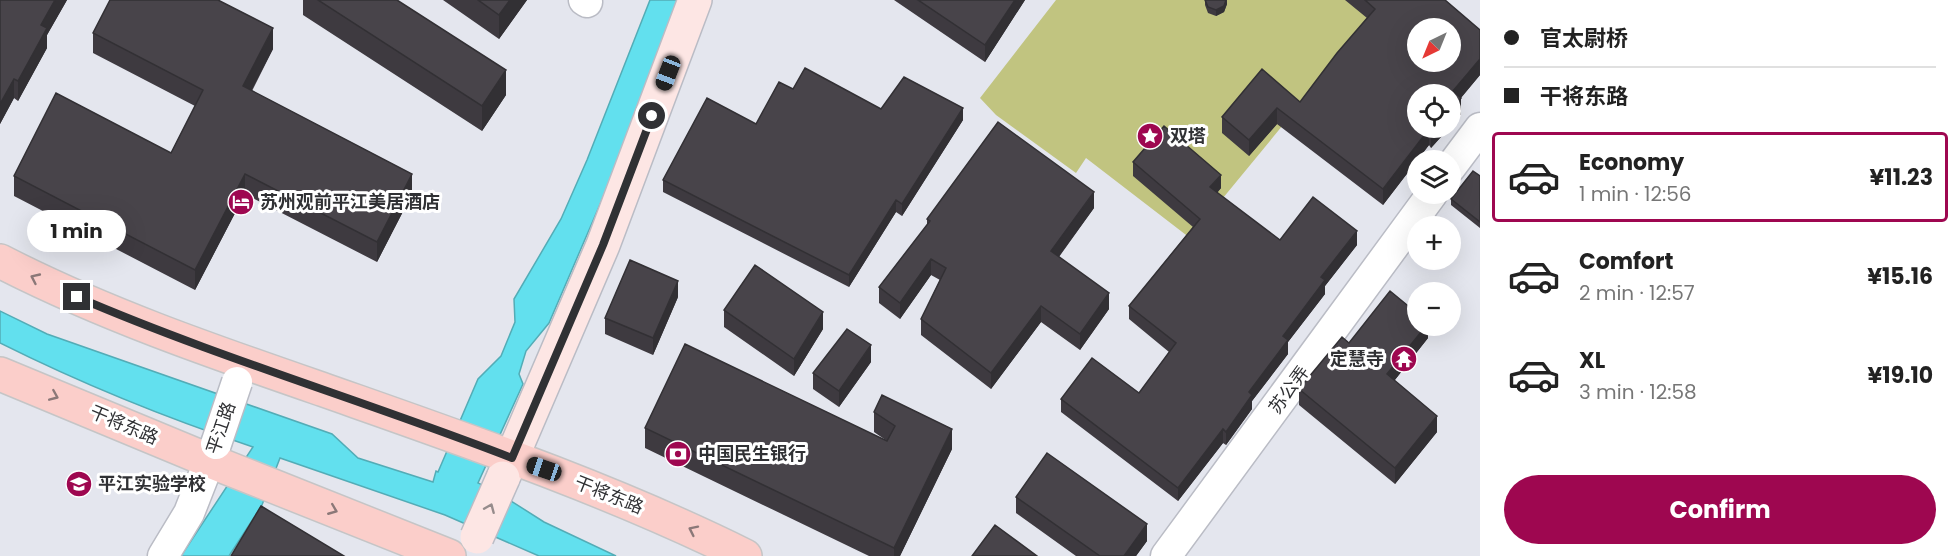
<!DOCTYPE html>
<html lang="en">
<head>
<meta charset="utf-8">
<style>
  :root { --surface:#fff; --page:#f6f6f6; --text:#222; --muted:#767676; --line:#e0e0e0; --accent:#9e0750 }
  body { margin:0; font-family:Poppins,"Noto Sans SC",sans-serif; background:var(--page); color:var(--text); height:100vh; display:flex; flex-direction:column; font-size:22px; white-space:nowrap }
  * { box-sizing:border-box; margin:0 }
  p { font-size:20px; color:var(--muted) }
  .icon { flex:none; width:33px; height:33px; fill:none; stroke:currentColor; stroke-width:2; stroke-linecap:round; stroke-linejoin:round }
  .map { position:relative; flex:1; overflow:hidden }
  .details { display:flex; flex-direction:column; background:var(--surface); width:480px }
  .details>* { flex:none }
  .top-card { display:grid; align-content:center; height:132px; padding:0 24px; background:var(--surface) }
  .needle { width:39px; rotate:223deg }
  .buttons { position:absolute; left:1407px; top:18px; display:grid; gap:12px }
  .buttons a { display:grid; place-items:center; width:54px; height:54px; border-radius:50%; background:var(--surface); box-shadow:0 6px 24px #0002; font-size:30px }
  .end { position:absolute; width:27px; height:27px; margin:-14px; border:8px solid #303134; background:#fff; box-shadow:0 0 0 3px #fff }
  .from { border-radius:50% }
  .bubble { position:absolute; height:42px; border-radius:21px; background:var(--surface); box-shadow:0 6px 24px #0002; font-size:20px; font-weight:700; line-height:42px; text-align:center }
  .car { position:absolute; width:18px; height:36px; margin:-18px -9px; border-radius:8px; box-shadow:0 0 4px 2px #0007; background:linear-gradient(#222 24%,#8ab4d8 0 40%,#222 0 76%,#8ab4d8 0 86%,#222 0) }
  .top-card b { display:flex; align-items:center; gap:21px; height:57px; font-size:22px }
  .top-card b+b { border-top:2px solid var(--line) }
  .top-card i { width:15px; height:15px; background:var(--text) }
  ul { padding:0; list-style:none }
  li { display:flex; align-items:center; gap:18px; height:90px; margin:0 12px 9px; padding:0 12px; border:3px solid transparent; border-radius:6px }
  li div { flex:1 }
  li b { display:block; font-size:22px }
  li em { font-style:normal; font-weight:700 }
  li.active { border-color:var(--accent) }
  li>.icon { width:54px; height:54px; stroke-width:1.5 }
  .primary-button { display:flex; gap:12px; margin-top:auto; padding:12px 24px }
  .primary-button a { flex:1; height:69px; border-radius:36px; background:var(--accent); color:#fff; font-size:24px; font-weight:700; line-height:69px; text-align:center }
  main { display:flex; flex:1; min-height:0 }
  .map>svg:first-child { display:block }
</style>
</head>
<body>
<main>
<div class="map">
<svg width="1480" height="556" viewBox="0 0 1480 556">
  <rect width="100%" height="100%" fill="#e4e6ee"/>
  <path fill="#c1c480" d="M1056,0H1386L1190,238L1086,158L1076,173L996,115L980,98Z"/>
  <path fill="#62e0ee" stroke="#53acb6" stroke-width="1.5" d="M650,0H683L614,172L549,323L526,351L519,374L523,384L478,483L497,492L544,522L616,556H539L445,515L280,458L262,505L229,556H181L253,447C166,418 82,384 0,343V311L47,334L332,434L358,458L433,482L436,471L438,472L478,379L501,356L515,322L514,299L561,219L587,160Z"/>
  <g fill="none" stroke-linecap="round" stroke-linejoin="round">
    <defs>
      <path id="street" d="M584,0L587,2
        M1450,168L1480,128
        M163,556L189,513L216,444
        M1166,556L1432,194"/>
      <path id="secondary" d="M503,478L603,245L695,0"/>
      <path id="primary" d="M0,261C103,314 214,352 324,390C466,440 610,489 745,556
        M0,374L210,461L449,556"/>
    </defs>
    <use href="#street" stroke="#babcc5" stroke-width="33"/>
    <use href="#secondary" stroke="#babcc5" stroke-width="36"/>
    <use href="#primary" stroke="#c5c5c6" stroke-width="36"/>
    <use href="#street" stroke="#fff" stroke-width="30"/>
    <use href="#secondary" stroke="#fde6e4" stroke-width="33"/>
    <use href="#primary" stroke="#fbceca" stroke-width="33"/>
    <defs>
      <path id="street-bridge" d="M216,444L237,382"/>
      <path id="secondary-bridge" d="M477,537L503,478"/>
    </defs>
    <use href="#street-bridge" stroke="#babcc5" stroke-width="33" stroke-linecap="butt"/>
    <use href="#secondary-bridge" stroke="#babcc5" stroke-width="36" stroke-linecap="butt"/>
    <use href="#street-bridge" stroke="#fff" stroke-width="30"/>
    <use href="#secondary-bridge" stroke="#fde6e4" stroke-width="33"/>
  </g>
  <path fill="#3e3a40" d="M0,0H67L47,35V48L18,101L14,98L0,124Z
    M303,0H397L506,95L482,131L303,15Z
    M443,0H527L499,39Z
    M894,0H1025L985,62Z
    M1205,0H1227V4L1224,12L1216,16L1208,13L1205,5Z
    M1345,0H1445L1480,30V75L1461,98V114L1450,126V94L1449,128L1431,148L1429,145L1383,205L1277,124L1249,156L1222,133V117L1300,102L1367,18Z
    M93,33L273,49L252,91L412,194L377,262L245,194L195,290L14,196V176L171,153L195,106L93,53Z
    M793,89L881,109L963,120L902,216L896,212L849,287L663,192V180L756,124Z
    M1133,162L1221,188L1217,193L1280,240L1357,245L1325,286V294L1288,342V354L1252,401V409L1226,445L1223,443L1178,501L1061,412V399L1139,393L1169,352L1129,319V306L1193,227L1133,176Z
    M1480,176V228L1451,205V199Z
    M1094,208L1059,257L1109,309L1080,350L1041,322L991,389L921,335V319L940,280L931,275L900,319L879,303V287L927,225V219Z
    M678,297L653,355L605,334V318Z
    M724,310L823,329L794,376L724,327Z
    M1428,326V338L1394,381L1437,432L1395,484L1299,405V389L1349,343Z
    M871,362L839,407L813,389V373Z
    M874,412L952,449L900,556H869L645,448V428L887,441L874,432Z
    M1016,497L1147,541L1136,556H1076L1016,513Z"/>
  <path fill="#323034" d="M55,0H67L47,35V48L18,101V81L41,25Z
    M510,0H527L499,39V15Z
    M1015,0H1025L985,62V45Z
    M1226,0L1227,4L1224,12L1216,16V10Z
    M273,28V49L243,106V86Z
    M1480,59V75L1453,107V91Z
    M506,70V95L482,131V106Z
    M14,79V98L0,124V104Z
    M1461,98V114L1450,126V110Z
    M963,108V120L902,216V204Z
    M1277,108V124L1249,156V140Z
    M1435,128H1449L1431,148V132Z
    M1429,129V145L1383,205V189Z
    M245,174V194L195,290V270Z
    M412,174V194L377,262V242Z
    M1221,175V188L1210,201V187Z
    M1094,192V208L1051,267V251Z
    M896,200V212L849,287V275Z
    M1357,231V245L1325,286V294L1288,342V354L1252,401V409L1226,445V432L1283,336L1321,277Z
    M931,259V275L900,319V303Z
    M678,281V297L653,355V338Z
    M1109,293V309L1080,350V334Z
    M1041,306V322L991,389V373Z
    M823,312V329L794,376V359Z
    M1426,326H1428V338L1387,390V374Z
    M871,345V362L839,407V391Z
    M1437,416V432L1395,484V468Z
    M952,429V449L900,556H894V548Z
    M1223,429V443L1178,501V488Z
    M1147,524V541L1136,556H1124Z"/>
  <path fill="#48444a" stroke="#323034" stroke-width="1.5" fill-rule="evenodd" d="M0,0H55L41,25L47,28L18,81L14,79L0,104Z
    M110,0H218L273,28L243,86L412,174L377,242L245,174L195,270L14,176L56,93L171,153L203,90L93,33Z
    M318,0H397L506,70L482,106Z
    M478,0H510L499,15Z
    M918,0H1015L985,45Z
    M1205,0H1226L1224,6L1216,10L1208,7Z
    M1365,0H1445L1480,30V59L1453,91L1461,98L1450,110V94H1418V128H1435L1431,132L1429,129L1383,189L1277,108L1249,140L1222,117L1262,69L1300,102L1337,53L1375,9ZM1418,28H1450V62H1418Z
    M805,68L881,109L904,77L963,108L902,204L896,200L849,275L663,180L707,98L756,124L779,82L793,89Z
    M998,122L1094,192L1051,251L1109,293L1080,334L1041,306L991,373L921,319L946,268L931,259L900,303L879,287L930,221L927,219Z
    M1164,126L1221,175L1210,187L1280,240L1313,197L1357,231L1321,277L1325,280L1283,336L1288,340L1249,392L1252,395L1226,432L1223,429L1178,488L1061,399L1092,358L1139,393L1176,343L1129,306L1200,219L1133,162Z
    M1473,171L1480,176V222L1451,199Z
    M630,260L678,281L653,338L605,318Z
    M755,265L823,312L794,359L724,310Z
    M1390,291L1418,314V326H1426L1387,374L1437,416L1395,468L1299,389L1342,337L1349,343Z
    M847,329L871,345L839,391L813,373Z
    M685,344L887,441L895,426L874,412L882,395L952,429L894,548L645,428Z
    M1047,453L1147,524L1124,556H1100L1016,497Z
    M261,506L344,556H231Z
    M995,525L1037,556H972Z"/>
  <defs><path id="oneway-chevron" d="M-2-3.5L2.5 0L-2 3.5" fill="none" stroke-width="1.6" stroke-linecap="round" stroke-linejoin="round" transform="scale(1.5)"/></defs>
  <g stroke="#8b7878">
    <use href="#oneway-chevron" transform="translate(35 278) rotate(-155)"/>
    <use href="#oneway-chevron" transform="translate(54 396) rotate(23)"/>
    <use href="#oneway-chevron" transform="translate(333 510) rotate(22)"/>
    <use href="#oneway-chevron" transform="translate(693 530) rotate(-154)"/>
  </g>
  <use stroke="#968c8c" href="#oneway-chevron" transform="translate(490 508) rotate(-67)"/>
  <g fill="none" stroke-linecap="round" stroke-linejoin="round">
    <path stroke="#303134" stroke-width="8" d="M77,297C219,358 368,402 512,458L603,245L652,116"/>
  </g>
  <defs>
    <symbol id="sight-disc" viewBox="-11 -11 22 22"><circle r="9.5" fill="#9e0750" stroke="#fff"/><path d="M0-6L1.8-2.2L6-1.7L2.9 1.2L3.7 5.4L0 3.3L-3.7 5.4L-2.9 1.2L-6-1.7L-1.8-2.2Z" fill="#fff"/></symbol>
    <symbol id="hotel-disc" viewBox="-11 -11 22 22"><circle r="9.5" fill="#9e0750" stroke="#fff"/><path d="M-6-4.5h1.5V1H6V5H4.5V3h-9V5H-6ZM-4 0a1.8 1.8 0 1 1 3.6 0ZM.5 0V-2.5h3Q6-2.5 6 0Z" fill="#fff"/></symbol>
    <symbol id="temple-disc" viewBox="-11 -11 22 22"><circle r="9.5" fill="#9e0750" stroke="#fff"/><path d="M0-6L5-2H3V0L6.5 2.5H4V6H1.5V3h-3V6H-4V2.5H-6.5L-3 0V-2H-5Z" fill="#fff"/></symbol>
    <symbol id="bank-disc" viewBox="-11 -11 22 22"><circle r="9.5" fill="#9e0750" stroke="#fff"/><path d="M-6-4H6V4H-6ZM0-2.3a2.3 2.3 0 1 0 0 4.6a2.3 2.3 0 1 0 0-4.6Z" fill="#fff"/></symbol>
    <symbol id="school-disc" viewBox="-11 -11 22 22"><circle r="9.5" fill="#9e0750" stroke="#fff"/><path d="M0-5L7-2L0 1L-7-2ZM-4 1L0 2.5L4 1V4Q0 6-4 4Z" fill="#fff"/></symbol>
  </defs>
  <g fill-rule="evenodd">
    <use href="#sight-disc" x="1135" y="121" width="30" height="30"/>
    <use href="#hotel-disc" x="226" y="187" width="30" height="30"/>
    <use href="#temple-disc" x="1389" y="344" width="30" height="30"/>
    <use href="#bank-disc" x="663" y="439" width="30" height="30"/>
    <use href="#school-disc" x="64" y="469" width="30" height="30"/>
  </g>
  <g text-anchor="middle" stroke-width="6" stroke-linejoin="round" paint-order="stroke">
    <g font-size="18" font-weight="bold" fill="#303134" stroke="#fff" text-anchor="start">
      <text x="1170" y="142">双塔</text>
      <text x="260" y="208">苏州观前平江美居酒店</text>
      <text x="1384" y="365" text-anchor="end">定慧寺</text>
      <text x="698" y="460">中国民生银行</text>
      <text x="98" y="490">平江实验学校</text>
    </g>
    <g font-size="18" fill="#303134" stroke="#fff">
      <text transform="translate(1289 390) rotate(-54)" y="6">苏公弄</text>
      <text transform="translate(124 425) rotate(23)" y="6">干将东路</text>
      <text transform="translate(221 428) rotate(-71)" y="6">平江路</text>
      <text transform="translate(609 495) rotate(22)" y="6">干将东路</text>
    </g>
  </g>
</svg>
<div class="buttons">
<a><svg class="needle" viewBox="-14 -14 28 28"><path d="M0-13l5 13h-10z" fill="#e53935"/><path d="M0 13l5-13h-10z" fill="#767676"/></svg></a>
<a><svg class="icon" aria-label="locate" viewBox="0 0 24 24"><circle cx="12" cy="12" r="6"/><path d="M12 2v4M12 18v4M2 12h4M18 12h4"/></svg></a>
<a><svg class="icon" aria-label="layers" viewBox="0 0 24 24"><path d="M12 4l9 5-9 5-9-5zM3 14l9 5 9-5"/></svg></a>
<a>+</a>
<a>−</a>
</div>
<i class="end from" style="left:652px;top:116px"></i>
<i class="end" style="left:77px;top:297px"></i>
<div class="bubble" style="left:27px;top:210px;width:99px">1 min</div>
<i class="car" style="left:668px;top:73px;rotate:201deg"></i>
<i class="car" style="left:544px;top:469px;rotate:289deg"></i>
</div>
<section class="details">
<div class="top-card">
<b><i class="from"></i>官太尉桥</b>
<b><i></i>干将东路</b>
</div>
<ul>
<li class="active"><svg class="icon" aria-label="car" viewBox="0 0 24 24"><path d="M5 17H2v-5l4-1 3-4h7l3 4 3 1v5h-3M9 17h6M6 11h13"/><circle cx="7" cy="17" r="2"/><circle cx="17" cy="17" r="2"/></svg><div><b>Economy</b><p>1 min · 12:56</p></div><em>¥11.23</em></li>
<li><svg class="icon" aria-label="car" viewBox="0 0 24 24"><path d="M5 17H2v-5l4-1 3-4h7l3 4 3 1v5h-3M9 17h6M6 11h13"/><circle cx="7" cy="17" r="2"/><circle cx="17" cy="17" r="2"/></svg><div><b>Comfort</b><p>2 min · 12:57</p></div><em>¥15.16</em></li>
<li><svg class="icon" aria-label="car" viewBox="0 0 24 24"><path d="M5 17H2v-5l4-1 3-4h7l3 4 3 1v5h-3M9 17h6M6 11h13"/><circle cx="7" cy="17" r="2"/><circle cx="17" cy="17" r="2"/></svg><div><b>XL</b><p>3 min · 12:58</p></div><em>¥19.10</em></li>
</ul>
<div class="primary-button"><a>Confirm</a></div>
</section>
</main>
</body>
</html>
